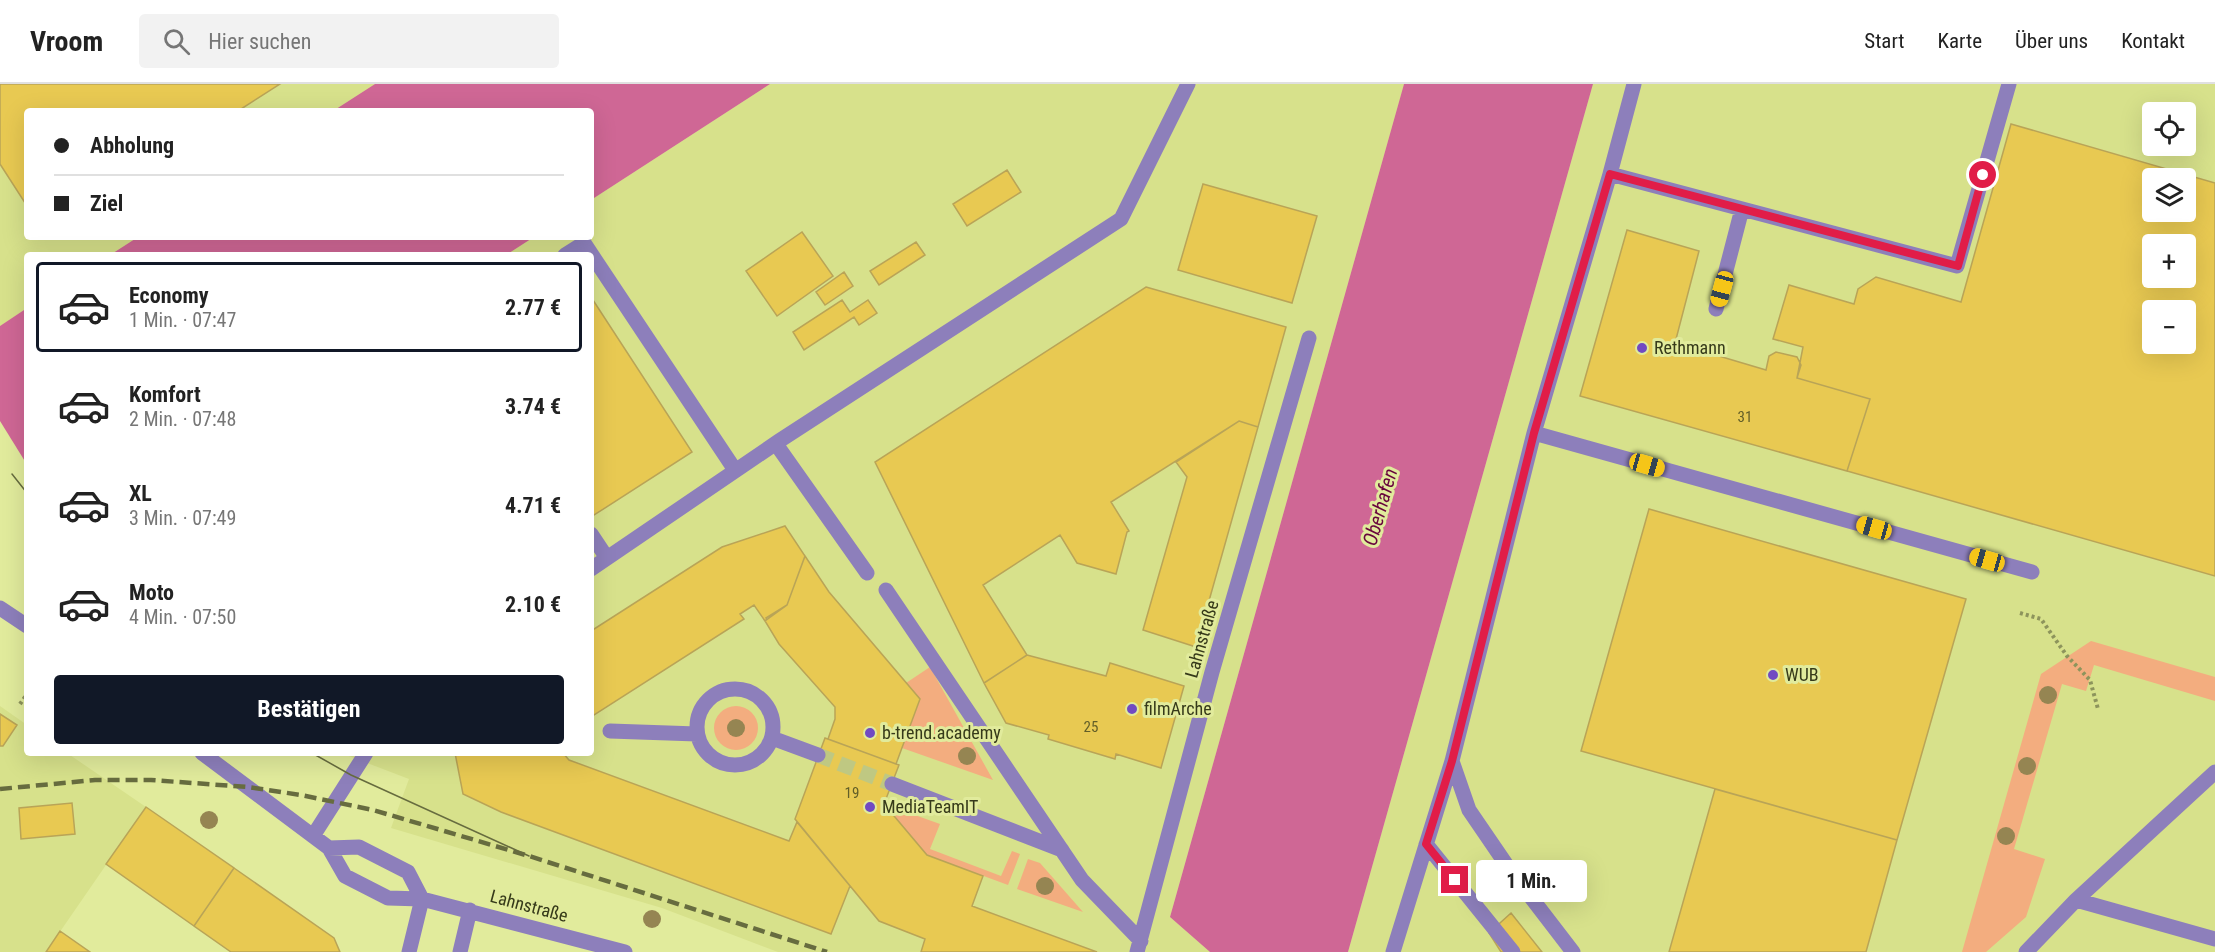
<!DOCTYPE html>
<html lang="de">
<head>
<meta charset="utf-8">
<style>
  :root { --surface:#fff; --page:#f2f2f2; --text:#222; --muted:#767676; --line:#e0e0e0; --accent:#111827 }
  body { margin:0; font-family:"Roboto Condensed",sans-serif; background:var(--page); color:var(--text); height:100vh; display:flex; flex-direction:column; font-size:22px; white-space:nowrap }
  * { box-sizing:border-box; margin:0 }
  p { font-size:20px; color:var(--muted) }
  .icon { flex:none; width:33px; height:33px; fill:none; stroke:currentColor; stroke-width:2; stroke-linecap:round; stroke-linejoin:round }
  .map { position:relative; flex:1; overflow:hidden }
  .side { position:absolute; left:24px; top:168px; width:570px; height:504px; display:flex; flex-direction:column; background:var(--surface); border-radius:6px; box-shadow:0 6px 24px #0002 }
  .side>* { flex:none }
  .guide { position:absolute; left:24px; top:24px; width:570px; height:132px; border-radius:6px; box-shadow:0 6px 24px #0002; display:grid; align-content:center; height:132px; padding:0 30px; background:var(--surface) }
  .controls { position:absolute; left:2142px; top:18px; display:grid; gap:12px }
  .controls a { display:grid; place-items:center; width:54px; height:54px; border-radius:6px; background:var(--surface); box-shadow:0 6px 24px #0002; font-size:30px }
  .end { position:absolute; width:27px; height:27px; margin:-14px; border:8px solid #e11d48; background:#fff; box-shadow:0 0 0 3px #fff }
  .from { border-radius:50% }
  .bubble { position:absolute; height:42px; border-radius:6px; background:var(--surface); box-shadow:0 6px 24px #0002; font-size:20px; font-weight:700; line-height:42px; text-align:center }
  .car { position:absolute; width:18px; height:36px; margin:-18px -9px; border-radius:8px; box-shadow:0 0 4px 2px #0007; background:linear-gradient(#f5c518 24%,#345 0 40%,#f5c518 0 76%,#345 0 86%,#f5c518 0) }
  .guide b { display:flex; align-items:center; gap:21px; height:57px; font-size:22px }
  .guide b+b { border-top:2px solid var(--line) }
  .guide i { width:15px; height:15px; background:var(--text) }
  ul { padding:10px 0 0; list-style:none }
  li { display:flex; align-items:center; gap:18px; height:90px; margin:0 12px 9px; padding:0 18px; border:3px solid transparent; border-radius:6px }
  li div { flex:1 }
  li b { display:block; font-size:22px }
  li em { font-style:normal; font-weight:700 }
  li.current { border-color:var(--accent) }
  li>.icon { width:54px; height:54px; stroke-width:1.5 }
  .action { display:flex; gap:12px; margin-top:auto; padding:12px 30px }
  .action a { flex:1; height:69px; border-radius:6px; background:var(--accent); color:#fff; font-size:24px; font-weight:700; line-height:69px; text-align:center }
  header { display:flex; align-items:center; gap:36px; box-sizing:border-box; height:84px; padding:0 30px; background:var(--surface); border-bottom:2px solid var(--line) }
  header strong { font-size:28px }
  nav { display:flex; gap:33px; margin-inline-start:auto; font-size:21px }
  .search { width:420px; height:54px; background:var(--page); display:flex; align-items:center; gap:15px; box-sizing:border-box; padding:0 21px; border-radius:6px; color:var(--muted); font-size:22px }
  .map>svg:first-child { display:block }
</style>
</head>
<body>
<header>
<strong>Vroom</strong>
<div class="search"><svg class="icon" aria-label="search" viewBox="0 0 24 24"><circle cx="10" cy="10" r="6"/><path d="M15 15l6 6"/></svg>Hier suchen</div>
<nav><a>Start</a><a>Karte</a><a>Über uns</a><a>Kontakt</a></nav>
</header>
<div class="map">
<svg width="2215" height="868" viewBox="0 0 2215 868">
  <rect width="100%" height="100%" fill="#e1eb9c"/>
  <path fill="#d7e18b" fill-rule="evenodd" d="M0,0H375L333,27H27V153H138L110,171H27V224L0,242Z
    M770,0H1404L1170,833L1210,868H778L662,824L391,744L409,695L341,669H591V171H506L534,153H591V116Z
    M1593,0H2215V868H1348ZM2152,28H2186V62H2152ZM2152,94H2186V128H2152ZM2152,160H2186V194H2152ZM2152,226H2186V260H2152Z
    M0,622L27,641V669H67L146,723L46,868H0Z"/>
  <path fill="#f3ad7f" d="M2091,557L2215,593V617L2094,581L2086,607L2062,600L2014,765L2045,775L2026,833L1986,868H1962L2041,590Z
    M930,583L993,696L902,664L920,615L906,599Z
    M714 644a22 22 0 1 1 44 0a22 22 0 1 1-44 0Z
    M884,720L940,740L930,765L1001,792L1012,767L1020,770L1008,801L927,771Z
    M1028,775L1040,779L1083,828L1017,805Z"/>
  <path fill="#cf6795" d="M375,0H770L591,116V27H333Z
    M1404,0H1593L1348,868H1210L1170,833Z
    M138,153H534L506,171H110Z
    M27,224V375L0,392V242Z"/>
  <path fill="#e1eb9c" d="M0,337L26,379L0,395Z"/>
  <path fill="#e8c952" stroke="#b9a457" stroke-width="1.5" fill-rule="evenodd" d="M0,0H280L238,27H27V122L0,80Z
    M2011,40L2215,99V492L1847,387L1870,315L1797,294L1803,263L1773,255L1789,201L1854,220L1858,205L1876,193L1961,218ZM2152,94H2186V128H2152ZM2152,160H2186V194H2152ZM2152,226H2186V260H2152Z
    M1007,86L1021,108L967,142L953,120Z
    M1203,100L1317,132L1292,219L1178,186Z
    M1627,146L1699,167L1675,259L1766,286L1769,272L1776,268L1797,273L1801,281L1797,294L1870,315L1847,387L1580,312Z
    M802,148L833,192L777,232L746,187Z
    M916,158L925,171L879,201L870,187Z
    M844,188L853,202L825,221L816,208Z
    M1146,203L1286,243L1258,343L1239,337L1111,418L1129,447L1127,448L1116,490L1077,479L1060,451L983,501L1027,571L984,599L875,378Z
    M591,213L692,368L591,433Z
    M842,216L850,228L868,216L877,229L859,241L854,233L804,266L793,248Z
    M1239,337L1258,343L1196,563L1143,546L1187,393L1176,378Z
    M1649,425L1966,515L1897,756L1581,667Z
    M785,442L805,472L787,521L766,534L767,535L765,537L754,521L740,530L744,535L591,633V547L722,463Z
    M805,472L829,508L920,615L896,680L828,655L835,635V623L779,560L765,537L787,521Z
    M1027,571L1106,592L1110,579L1184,602L1161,684L1116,670L1115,675L1048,655L1049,651L1006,639L984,599Z
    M0,630L17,641L3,662H0Z
    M825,654L899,681L884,720L927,771L983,792L972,822L1097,868H921L925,855L879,837L795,735Z
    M455,669H563L569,676L789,757L797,738L850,802L831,850L501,728L463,710Z
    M1715,705L1897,756L1866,868H1669Z
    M72,719L75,750L21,755L19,724Z
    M146,723L234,784L194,842L106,780Z
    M234,784L334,854L340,868H231L194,842Z
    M1511,829L1542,868H1501L1489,849Z
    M60,847L90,868H46Z"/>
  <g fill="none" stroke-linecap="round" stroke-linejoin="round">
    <path stroke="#bfc882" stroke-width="15" stroke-dasharray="15 8" stroke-linecap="butt" d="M818,671L892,700"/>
    <path stroke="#8d945c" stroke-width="4" stroke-dasharray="3 3" stroke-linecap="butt" d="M2020,529L2041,535L2067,572L2090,596L2098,625
      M20,620L27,610"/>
    <path stroke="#8d7fbb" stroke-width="15" d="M1610,90L1957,182L2009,0
      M565,171L584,159L735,386
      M1716,225L1742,125
      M1534,349L1610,90L1634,0
      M776,360L867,489
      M591,450L607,474
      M591,485L779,357L1121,135L1188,0
      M886,506L1082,796L1141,857
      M0,524L27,542
      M697 643a38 38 0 1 1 76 0a38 38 0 1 1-76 0Z
      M610,647L697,650
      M772,654L818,671
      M202,669L329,764L345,792L388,814L422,815L625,868
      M1452,677L1469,726L1510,786L1573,868
      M892,700L1062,766
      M313,752L366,669
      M1426,760L1513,868
      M329,764L359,763L408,788L422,815
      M2076,816L2215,855
      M409,868L422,815
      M460,868L470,826
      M1137,868L1212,588L1309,254
      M1393,868L1452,677L1534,349L2032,488
      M2026,868L2076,816L2215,688"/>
    <path stroke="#676c3f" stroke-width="1.5" d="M12,390L27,409
      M312,669L351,691L529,772"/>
    <path stroke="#676c3f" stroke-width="4.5" stroke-dasharray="12 6" stroke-linecap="butt" d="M0,705L95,696H151L248,703L301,711L373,726L529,772L827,868"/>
  </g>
  <g fill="#958552">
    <circle cx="2048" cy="611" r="9"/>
    <circle cx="736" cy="644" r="9"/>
    <circle cx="967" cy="672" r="9"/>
    <circle cx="2027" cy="682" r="9"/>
    <circle cx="209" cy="736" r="9"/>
    <circle cx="2006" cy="752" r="9"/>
    <circle cx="1045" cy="802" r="9"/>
    <circle cx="652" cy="835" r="9"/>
  </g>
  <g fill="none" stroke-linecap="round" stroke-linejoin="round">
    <path stroke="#e11d48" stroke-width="8" d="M1455,796L1426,760L1452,677L1534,349L1610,90L1958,182L1983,91"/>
  </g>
  <g fill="#714ac2" stroke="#e1eb9c" stroke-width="2">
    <circle cx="1642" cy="264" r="6"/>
    <circle cx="1773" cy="591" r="6"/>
    <circle cx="1132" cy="625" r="6"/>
    <circle cx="870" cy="649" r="6"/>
    <circle cx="870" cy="723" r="6"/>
  </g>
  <g text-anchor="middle" stroke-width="6" stroke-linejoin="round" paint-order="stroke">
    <g font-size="15" fill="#625e28">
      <text x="1745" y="338">31</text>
      <text x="1091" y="648">25</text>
      <text x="852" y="714">19</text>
    </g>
    <g font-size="18" fill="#363a1a" stroke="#e1eb9c" text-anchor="start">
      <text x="1654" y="270">Rethmann</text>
      <text x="1785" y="597">WUB</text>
      <text x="1144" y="631">filmArche</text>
      <text x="882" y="655">b-trend.academy</text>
      <text x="882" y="729">MediaTeamIT</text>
    </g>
    <g font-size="18" fill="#363a1a" stroke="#e1eb9c">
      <text transform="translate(1202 555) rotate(-74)" y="6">Lahnstraße</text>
      <text transform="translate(529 822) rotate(15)" y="6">Lahnstraße</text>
    </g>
    <g font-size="20" font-style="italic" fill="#68053d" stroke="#e1eb9c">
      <text transform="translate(1380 423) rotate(-74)" y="7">Oberhafen</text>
    </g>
  </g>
</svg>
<div class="controls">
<a><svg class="icon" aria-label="locate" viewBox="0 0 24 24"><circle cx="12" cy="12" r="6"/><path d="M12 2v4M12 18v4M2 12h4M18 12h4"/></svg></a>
<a><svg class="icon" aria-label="layers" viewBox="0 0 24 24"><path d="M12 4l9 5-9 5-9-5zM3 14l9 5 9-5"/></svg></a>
<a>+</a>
<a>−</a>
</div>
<i class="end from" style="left:1983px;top:91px"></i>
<i class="end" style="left:1455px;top:796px"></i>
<div class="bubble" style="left:1476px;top:776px;width:111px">1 Min.</div>
<i class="car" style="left:1722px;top:205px;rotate:195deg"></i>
<i class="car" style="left:1647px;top:381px;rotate:106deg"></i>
<i class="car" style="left:1874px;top:444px;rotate:286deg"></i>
<i class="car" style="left:1987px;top:476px;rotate:286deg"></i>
<div class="guide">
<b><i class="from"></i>Abholung</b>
<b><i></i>Ziel</b>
</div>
<section class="side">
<ul>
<li class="current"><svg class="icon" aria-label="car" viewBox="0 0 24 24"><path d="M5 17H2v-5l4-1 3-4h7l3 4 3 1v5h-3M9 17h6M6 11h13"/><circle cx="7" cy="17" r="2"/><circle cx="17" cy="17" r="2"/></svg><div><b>Economy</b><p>1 Min. · 07:47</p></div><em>2.77 €</em></li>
<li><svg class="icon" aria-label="car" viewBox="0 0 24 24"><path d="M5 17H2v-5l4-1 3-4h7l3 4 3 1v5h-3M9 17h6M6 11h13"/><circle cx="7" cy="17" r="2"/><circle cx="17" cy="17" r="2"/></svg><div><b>Komfort</b><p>2 Min. · 07:48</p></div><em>3.74 €</em></li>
<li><svg class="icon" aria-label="car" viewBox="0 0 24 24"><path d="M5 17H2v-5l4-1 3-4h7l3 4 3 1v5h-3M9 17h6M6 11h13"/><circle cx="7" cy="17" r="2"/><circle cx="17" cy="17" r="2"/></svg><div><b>XL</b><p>3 Min. · 07:49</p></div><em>4.71 €</em></li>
<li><svg class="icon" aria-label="car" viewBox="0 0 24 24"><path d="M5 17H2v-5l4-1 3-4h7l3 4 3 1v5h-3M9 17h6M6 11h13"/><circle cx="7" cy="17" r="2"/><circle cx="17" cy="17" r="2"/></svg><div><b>Moto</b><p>4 Min. · 07:50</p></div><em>2.10 €</em></li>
</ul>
<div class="action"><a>Bestätigen</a></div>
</section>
</div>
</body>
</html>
